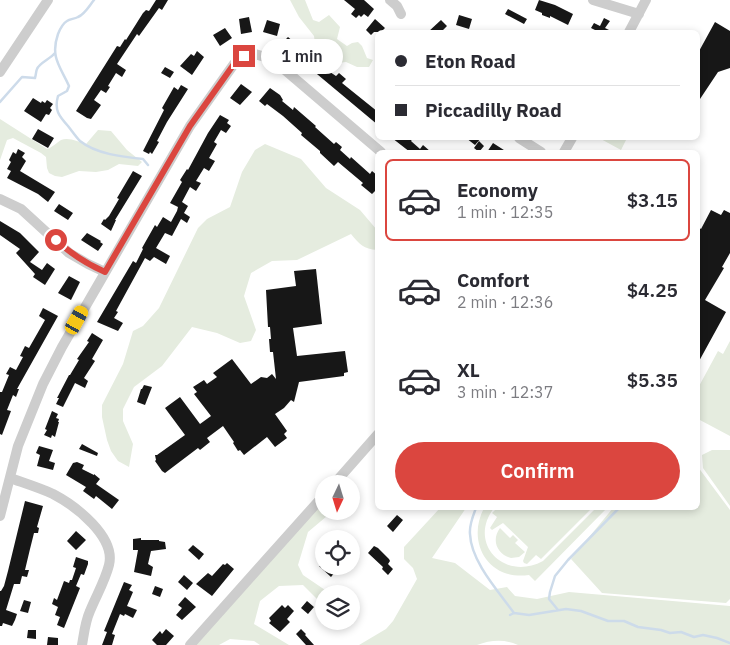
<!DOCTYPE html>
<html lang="en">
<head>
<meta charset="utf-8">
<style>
  :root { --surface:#fff; --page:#f2f2f3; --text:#2b2b33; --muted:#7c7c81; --line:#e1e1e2; --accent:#db463f }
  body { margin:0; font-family:"IBM Plex Sans",sans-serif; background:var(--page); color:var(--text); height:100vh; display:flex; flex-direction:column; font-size:19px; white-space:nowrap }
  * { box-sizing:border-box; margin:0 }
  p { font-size:16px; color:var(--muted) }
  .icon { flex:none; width:28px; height:28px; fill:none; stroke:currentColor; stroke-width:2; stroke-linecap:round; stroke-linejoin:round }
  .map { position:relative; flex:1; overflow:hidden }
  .details { position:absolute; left:375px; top:150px; width:325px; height:360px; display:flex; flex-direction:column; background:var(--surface); border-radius:8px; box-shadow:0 2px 8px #0003 }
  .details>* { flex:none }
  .hud { position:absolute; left:375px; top:30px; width:325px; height:110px; border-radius:8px; box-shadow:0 2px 8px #0003; display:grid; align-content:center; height:110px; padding:0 20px; background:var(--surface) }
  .needle { width:32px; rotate:184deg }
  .controls { position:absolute; left:315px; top:475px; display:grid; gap:10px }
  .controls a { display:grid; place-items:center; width:45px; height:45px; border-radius:50%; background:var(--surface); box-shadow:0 2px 8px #0003; font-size:25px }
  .end { position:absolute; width:22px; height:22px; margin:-11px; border:6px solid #db463f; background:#fff; box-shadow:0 0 0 2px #fff }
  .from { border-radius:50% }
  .bubble { position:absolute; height:35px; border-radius:18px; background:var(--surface); box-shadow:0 2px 8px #0003; font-size:16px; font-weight:600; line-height:35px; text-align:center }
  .car { position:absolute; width:15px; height:30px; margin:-15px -8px; border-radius:6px; box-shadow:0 0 4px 1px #0007; background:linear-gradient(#f5c518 24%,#345 0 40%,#f5c518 0 76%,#345 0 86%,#f5c518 0) }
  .hud b { display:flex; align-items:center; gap:18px; height:48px; font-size:19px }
  .hud b+b { border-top:1px solid var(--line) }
  .hud i { width:12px; height:12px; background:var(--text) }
  ul { padding:9px 0 0; list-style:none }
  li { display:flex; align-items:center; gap:15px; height:82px; margin:0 10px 8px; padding:0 10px; border:2px solid transparent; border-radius:8px }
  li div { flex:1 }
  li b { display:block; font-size:19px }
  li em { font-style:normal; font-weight:600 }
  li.selected { border-color:var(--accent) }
  li>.icon { width:45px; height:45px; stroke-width:1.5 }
  .button { display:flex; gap:10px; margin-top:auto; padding:10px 20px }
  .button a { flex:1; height:58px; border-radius:30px; background:var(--accent); color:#fff; font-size:20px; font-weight:600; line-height:58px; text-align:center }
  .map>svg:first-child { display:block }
</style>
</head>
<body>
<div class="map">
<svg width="730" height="645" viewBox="0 0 730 645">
  <rect width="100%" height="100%" fill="#fff"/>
  <path fill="#e5ecdf" d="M290,0H305L313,20L319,22L329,15L340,27L337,39L347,46L352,43L358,42L362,46L367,58L373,60L369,67H357L346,62L329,64L322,62L317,59L314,36L299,17Z
    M0,119L47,149C53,147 56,143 61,140C69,137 79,142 86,144L98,130L111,131L127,150L142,162L138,166L119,164L108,170L96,172L79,171L62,177L55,176L49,173L47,168L46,157L41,153L13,138L7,140L0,160Z
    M599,138H627L621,150Z
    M265,144L301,159L326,188L360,210L377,230V250C364,249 359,244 351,234L297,260L272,261L251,273L244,296L256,330L251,341L240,343L217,333L192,327L162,366L134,387L123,409V421L133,444L129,467L118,461L111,451L107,440L102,417V405L123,364L133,331L143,326L159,308L198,228L207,219L230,207L242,172L255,150Z
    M730,341V436L698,419V388L718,351L723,354Z
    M712,450H730V506L703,468L702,455Z
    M698,467L730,510V599L726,603L602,593L571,559L613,508H698Z
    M324,499V511H333L308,532L298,565L303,575L331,594H324V606L303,585L279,586L260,601L254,624L289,645H260L254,641L230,639L219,645H195Z
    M440,508H466L432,558L455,563L490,590L507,587L515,596L537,599L569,592L730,606V645H518C504,639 491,640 477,645H359L386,629L393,621L417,579L413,568L404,559V547Z
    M484,508H494C467,543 504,582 543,561L596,508H607L535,581L529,575C488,581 466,542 484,508Z
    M497,508H592L541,559L536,555L527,564L524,563L523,561L528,547L503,523L492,530L490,528L497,517L492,513Z
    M500,528L510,538L513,535L518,540L515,543L525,552L519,557L511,558C497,554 491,540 500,528Z"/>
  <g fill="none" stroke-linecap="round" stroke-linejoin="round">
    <path stroke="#cddbea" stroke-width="2.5" d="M94,0C89,6 85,14 78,17C74,19 70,19 67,21C62,24 60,29 58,34C50,57 60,66 69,86L67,91L58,96C54,110 59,116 68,126C72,131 76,137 80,141C96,154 123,157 143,159L148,165
      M0,102L22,77L35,78C36,75 36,71 37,69C39,63 50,59 55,53
      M476,508C473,516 469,525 470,534C471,562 499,592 514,613
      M558,610L549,599L550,592L555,576L568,560L619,508
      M510,615L514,613L529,615L566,609L581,611L608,621H624L638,627L661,630L670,633L681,632L694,637L703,635L717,638L730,643"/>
  </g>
  <path fill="#171717" d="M156,0H168L162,10L159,8L139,36L137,34L117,64L126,70L122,77L116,73L108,86L110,87L106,93L101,90L94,100L101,105L91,119L87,118L76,111L117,46L120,47L125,39L126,40L143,13L146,10L149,11Z
    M344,0H364L374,9L368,17L364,14L361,17L359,15L356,18L351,14L355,9Z
    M539,0L555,5L573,14L568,25L550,16V18L542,15V13L535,10Z
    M508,9L527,19L524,24L505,14Z
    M459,15L472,19L469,29L456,25Z
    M249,17L252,32L241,34L239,19Z
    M604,18L610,21L605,28L613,32H596L597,31L591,28L594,23L600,26Z
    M375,19L385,28L381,32H374L371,35L366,30Z
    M267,20L280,24L277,36L263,32Z
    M441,20L447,26L441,32H428Z
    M715,22L730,31V68L718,72L698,102V53Z
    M225,28L232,38L220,46L213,35Z
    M288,37L327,70L336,76L339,73L346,79L342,83L378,112V125L281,44Z
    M197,51L204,57L192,75L180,66L191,54L194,56Z
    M165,67L174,72L170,78L161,73Z
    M241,84L252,92L240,105L230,98Z
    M181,85L188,89L167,122L157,141L159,142L152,154L150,152L149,154L143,151L164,110L162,108L174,87L178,90Z
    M270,88L280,95L283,100L282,101L293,110L294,107L316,126L315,127L334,144L336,142L342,147L340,150L350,159L351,157L370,174L372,171L378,176V188L372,194L361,185L363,183L338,162L334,166L320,153V151L301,135L302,133L283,116L267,104L265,106L259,101Z
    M33,98L41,103L42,101L45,103L47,100L53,104L50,108L52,110L49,115L46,114L41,122L24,111Z
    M220,115L229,120L227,123L231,126L226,133L221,130L214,142L217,144L209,158L215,161L209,171L204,168L196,181L201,183L196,191L190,187L182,202L188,206L184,213L190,217L187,223L181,219L172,236L165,233L156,248L170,256L166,264L154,257L150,261L145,258L116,311L118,312L114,318L123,323L118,331L97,322L133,261L136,263L143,249L142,248L155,225L157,227L163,217L171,222L177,211L178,207L170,203L182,182L180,180L187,169L188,170L208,133Z
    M38,129L54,138L48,148L32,139Z
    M392,138H413L411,141L420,149L423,145L431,152H410Z
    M466,138H481L475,145Z
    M479,141L484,146L479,152L474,148Z
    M493,143L507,152H487Z
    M18,149L25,153L22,157L26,161L20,171L55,192L48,202L38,194L7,178L11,171L7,169L11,162L9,160L13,152L16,154Z
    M133,171L142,176L115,220H116L111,231L101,224L104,219L105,220L109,216L119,199L117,198Z
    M59,204L73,213L68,220L54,211Z
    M711,210L721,215L724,210L730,213V253L722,267L724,268L705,300L726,312L698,363V227L701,229Z
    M0,221L20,233L39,252L30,262L42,270L47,263L55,269L45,285L33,277L35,274L16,253L20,249L0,235Z
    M87,233L101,241L100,242L103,244L98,251L81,240Z
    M316,269L322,324L293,328L297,356L345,351L348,372L344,373V376L299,382L294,402L291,400L284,408L275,414L287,431L284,434L287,438L275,447L267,437L244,455L240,450L238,451L233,443L234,442L223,426L207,438L210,442L200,450L198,448L165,473L162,471L155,461L156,460L155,455H157L185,435L165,408L180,397L200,424L211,416L194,394L197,392L193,387L204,380L207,384L217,377L213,373L232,359L251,384L261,377L267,378L272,374L276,379L273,352H270L269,339H271L270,327H268L266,290L296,286L294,271Z
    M69,276L80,282L71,300L58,293Z
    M43,308L58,316L17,389H19L16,397L13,395L7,410L11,411L2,435L0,434V392H2L9,375L6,374L10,367L16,370L23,357L20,356L25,346L29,348L45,320L39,316Z
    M92,333L103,340L92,359L95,361L84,378L88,381L85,388L75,383L63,407L56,404L59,398H57L69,375H70L79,360L77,359L89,342L87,341Z
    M144,385L152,387L145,405L137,402L141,389H142Z
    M52,411L58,414L56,418L59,419L58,422H59L55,437L52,435L51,438L44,435L47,430L45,429Z
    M82,444L98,453L97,456L79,449Z
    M39,446L53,450L49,461L55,463L53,470L37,466L40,455L36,453Z
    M77,462L84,465L82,469L94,475V474L100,479L96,484L119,500L112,509L96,496L94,499L83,491L86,487L66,475L73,463Z
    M25,501L43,506L37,527L39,528L38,533H34L30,549L25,570H29L27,577L22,576L20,584H14L6,610L17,614L15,620L12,626L3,623L2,626H0V591H1L4,586L8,571Z
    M397,515L403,520L393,532L387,526Z
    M76,531L86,540L76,550L67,541Z
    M141,538V540H159V541L165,542L166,549L151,551L148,564L153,567L151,576L134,572L138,550H133V539Z
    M193,545L204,554L199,560L188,550Z
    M374,546L378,548L389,559L390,561L388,564L393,569L388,575L382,569L383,567L368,553Z
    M76,557L88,561V564L84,575L81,574L76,586L80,588L64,628L57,625L60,617L55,615L58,607L52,604L54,598L57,600L64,581L69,583L70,580H72L76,568L73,567Z
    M227,563L234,569L212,596L196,584L208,573L212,576L223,564L225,565Z
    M319,566H340L331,577Z
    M184,575L193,583L187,590L178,582Z
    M124,582L132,585L129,590L133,592L127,606L137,610L133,618L125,614L124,616L120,614L112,634L115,635L112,645H102L107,632L104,631Z
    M155,586L163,589L160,597L152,594Z
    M185,597L196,607L182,620L176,615L182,608L178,605Z
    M24,600L31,602L28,613L20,611Z
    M307,601L314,607L308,614L301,608Z
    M282,605L285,608L288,605L294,611L287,619L290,622L280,632L269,623L271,621L269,618Z
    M166,629L174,636L166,645H157L152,640L160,631L162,634Z
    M301,629L306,634L305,635L314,645H306L296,634Z
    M28,630H36V639L27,638Z
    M48,637L58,638V645H47Z"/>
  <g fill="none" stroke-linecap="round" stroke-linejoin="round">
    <path stroke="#cdcdcd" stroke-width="10" d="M390,0L397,6L401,14
      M593,0L639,14
      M629,32L646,0
      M0,72L48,0
      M519,138L541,152
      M564,152L572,138
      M0,199L21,209L69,253L88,264L105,272
      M10,478C24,483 40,488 53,494C76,506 116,537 109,565C105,581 96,596 90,611C85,622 84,634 82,645
      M334,484L378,434
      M0,516L18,446L43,384L62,347L190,126L234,64L244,56L255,54L272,59L381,152
      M190,645L324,495"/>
  </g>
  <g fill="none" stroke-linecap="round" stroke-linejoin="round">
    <path stroke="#db463f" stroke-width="6" d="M56,240C71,254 87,264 105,272L190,126L234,64L244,56"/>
  </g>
</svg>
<div class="controls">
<a><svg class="needle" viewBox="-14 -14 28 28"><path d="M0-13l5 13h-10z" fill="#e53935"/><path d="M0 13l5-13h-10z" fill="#7c7c81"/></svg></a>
<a><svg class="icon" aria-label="locate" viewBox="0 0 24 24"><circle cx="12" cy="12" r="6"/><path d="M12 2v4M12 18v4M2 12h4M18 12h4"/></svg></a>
<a><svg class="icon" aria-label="layers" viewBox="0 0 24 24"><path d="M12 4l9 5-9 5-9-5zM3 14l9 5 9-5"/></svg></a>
</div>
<i class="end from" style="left:56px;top:240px"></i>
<i class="end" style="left:244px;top:56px"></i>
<div class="bubble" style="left:261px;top:39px;width:82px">1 min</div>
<i class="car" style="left:77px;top:320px;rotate:29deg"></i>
<div class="hud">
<b><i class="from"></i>Eton Road</b>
<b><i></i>Piccadilly Road</b>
</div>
<section class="details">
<ul>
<li class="selected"><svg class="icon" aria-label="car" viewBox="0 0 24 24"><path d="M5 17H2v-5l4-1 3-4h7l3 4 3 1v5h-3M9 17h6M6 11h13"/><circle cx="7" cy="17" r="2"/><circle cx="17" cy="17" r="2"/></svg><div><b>Economy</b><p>1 min · 12:35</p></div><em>$3.15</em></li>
<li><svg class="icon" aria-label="car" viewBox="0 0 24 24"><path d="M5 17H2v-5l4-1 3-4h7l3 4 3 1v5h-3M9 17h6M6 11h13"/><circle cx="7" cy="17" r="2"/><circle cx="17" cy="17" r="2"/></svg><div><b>Comfort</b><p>2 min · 12:36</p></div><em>$4.25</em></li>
<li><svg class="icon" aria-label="car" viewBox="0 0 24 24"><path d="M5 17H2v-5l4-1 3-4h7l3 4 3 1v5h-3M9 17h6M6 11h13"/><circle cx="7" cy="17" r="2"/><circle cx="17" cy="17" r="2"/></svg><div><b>XL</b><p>3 min · 12:37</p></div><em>$5.35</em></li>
</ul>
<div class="button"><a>Confirm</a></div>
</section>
</div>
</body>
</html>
